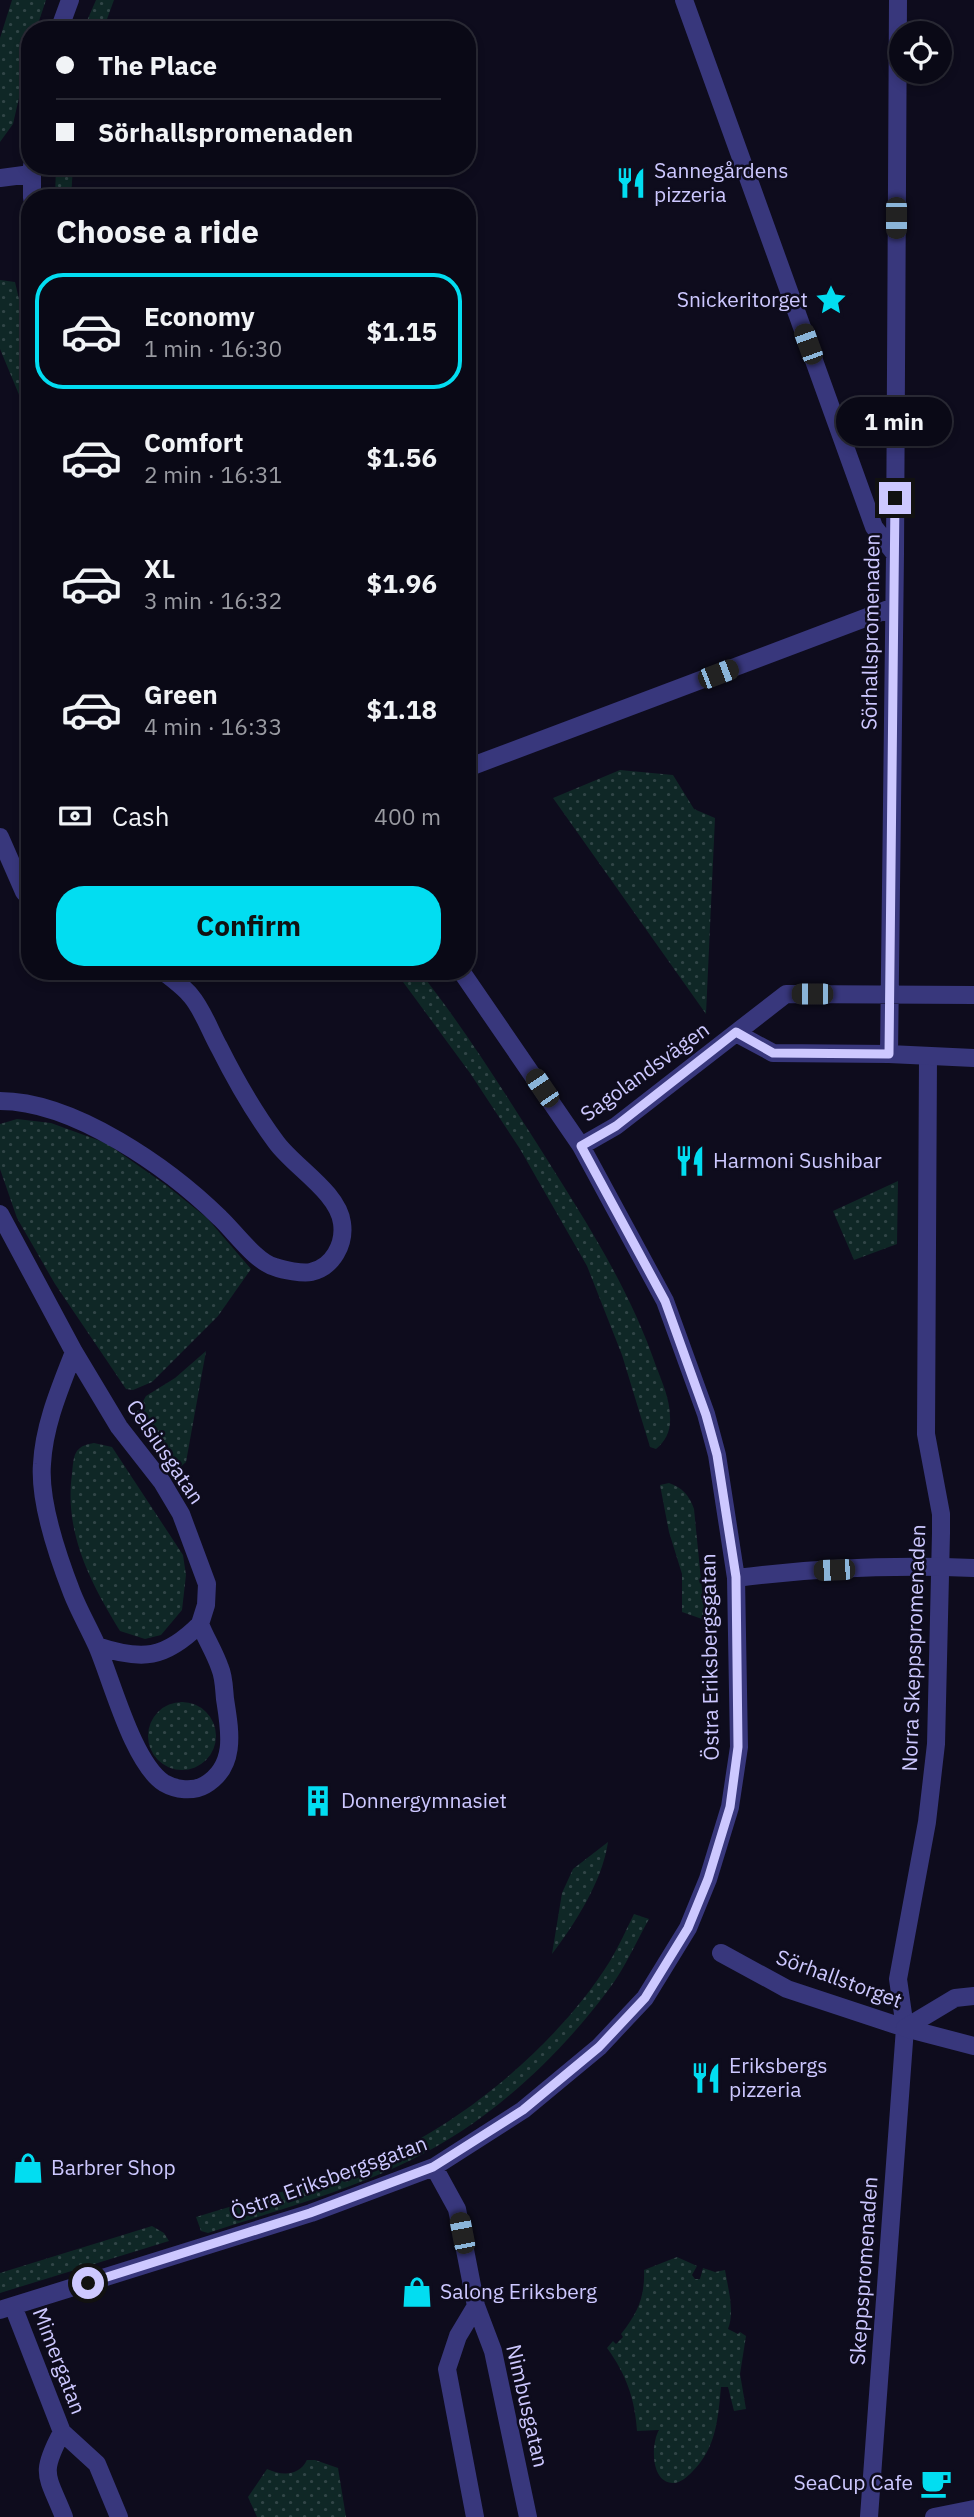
<!DOCTYPE html>
<html lang="en">
<head>
<meta charset="utf-8">
<style>
  :root { --surface:#0a0916; --page:#13121f; --text:#f1f3f6; --muted:#999aa1; --line:#2a2a35; --accent:#02ddf1 }
  body { margin:0; font-family:"IBM Plex Sans",sans-serif; background:var(--page); color:var(--text); height:100vh; display:flex; flex-direction:column; font-size:26px; white-space:nowrap }
  * { box-sizing:border-box; margin:0 }
  p { font-size:23px; color:var(--muted) }
  .icon { flex:none; width:38px; height:38px; fill:none; stroke:currentColor; stroke-width:2; stroke-linecap:round; stroke-linejoin:round }
  .map { position:relative; flex:1; overflow:hidden }
  .panel { position:absolute; left:21px; top:189px; width:455px; height:791px; display:flex; flex-direction:column; background:var(--surface); border-radius:28px; box-shadow:0 4px 10px #0003,0 0 0 2px var(--line) }
  .panel>* { flex:none }
  .top-card { position:absolute; left:21px; top:21px; width:455px; height:154px; border-radius:28px; box-shadow:0 4px 10px #0003,0 0 0 2px var(--line); display:grid; align-content:center; height:154px; padding:0 35px; background:var(--surface) }
  .tools { position:absolute; left:889px; top:21px; display:grid; gap:14px }
  .tools a { display:grid; place-items:center; width:63px; height:63px; border-radius:50%; background:var(--surface); box-shadow:0 4px 10px #0003,0 0 0 2px var(--line); font-size:35px }
  .end { position:absolute; width:32px; height:32px; margin:-16px; border:9px solid #cdc8ff; background:#111; box-shadow:0 0 0 4px #111 }
  .from { border-radius:50% }
  .bubble { position:absolute; height:49px; border-radius:24px; background:var(--surface); box-shadow:0 4px 10px #0003,0 0 0 2px var(--line); font-size:23px; font-weight:700; line-height:49px; text-align:center }
  .car { position:absolute; width:21px; height:42px; margin:-21px -10px; border-radius:9px; box-shadow:0 0 5px 2px #0007; background:linear-gradient(#222 24%,#8ab4d8 0 40%,#222 0 76%,#8ab4d8 0 86%,#222 0) }
  .top-card b { display:flex; align-items:center; gap:24px; height:66px; font-size:26px }
  .top-card b+b { border-top:2px solid var(--line) }
  .top-card i { width:18px; height:18px; background:var(--text) }
  ul { padding:0; list-style:none }
  li { display:flex; align-items:center; gap:21px; height:116px; margin:0 14px 10px; padding:0 21px; border:4px solid transparent; border-radius:28px }
  li div { flex:1 }
  li b { display:block; font-size:26px }
  li em { font-style:normal; font-weight:700 }
  li.current { border-color:var(--accent) }
  li>.icon { width:63px; height:63px; stroke-width:1.5 }
  h2 { padding:0 35px; font-size:32px; line-height:84px }
  .pay { display:flex; align-items:center; gap:18px; height:77px; padding:0 35px; font-size:26px }
  .pay p { margin-inline-start:auto }
  .cta { display:flex; gap:14px; margin-top:auto; padding:14px 35px }
  .cta a { flex:1; height:80px; border-radius:28px; background:var(--accent); color:#111; font-size:28px; font-weight:700; line-height:80px; text-align:center }
  .map>svg:first-child { display:block }
</style>
</head>
<body>
<div class="map">
<svg width="974" height="2517" viewBox="0 0 974 2517">
  <defs>
    <pattern id="grass-dots" width="8" height="8" patternUnits="userSpaceOnUse" patternTransform="scale(1.75)"><rect width="8" height="8" fill="#0f2726"/><path d="M2 2h.1M6 6h.1" fill="none" stroke="#314547" stroke-width="1.8" stroke-linecap="round"/></pattern>
  </defs>
  <rect width="100%" height="100%" fill="#0e0c1d"/>
  <path fill="url(#grass-dots)" d="M12,0H46L36,30H30V50L13,124L0,142V38Z
    M96,0H114L103,30H83Z
    M56,166H73L71,198H55Z
    M0,280L15,282L30,346V421L0,349Z
    M620,770L673,775L694,809L715,818L706,1014L553,798Z
    M395,971H419C462,1025 499,1084 536,1142C581,1214 628,1284 656,1366C662,1382 670,1399 670,1417C671,1430 666,1441 656,1449L650,1447L622,1355L587,1266L520,1149L470,1073Z
    M17,1119L51,1123L106,1143L166,1185L207,1218L251,1269L218,1316L152,1382L133,1390L126,1389L55,1284L17,1218L0,1169V1124Z
    M898,1181L897,1244L854,1260L833,1211Z
    M206,1351L186,1462L178,1469L175,1467L137,1412L146,1396L175,1378Z
    M94,1443L112,1447L183,1555L186,1575L182,1610L161,1635L145,1639L120,1631C90,1582 64,1532 72,1474C74,1456 73,1446 94,1443Z
    M669,1483C683,1488 689,1495 694,1509L705,1620L682,1612V1574L669,1532L660,1485Z
    M148 1736a34 34 0 1 1 68 0a34 34 0 1 1-68 0Z
    M608,1842C602,1882 576,1922 552,1954L562,1893L573,1869Z
    M634,1914L649,1919C636,1942 625,1968 609,1989C557,2059 488,2123 409,2161C345,2192 275,2211 208,2233L201,2231L196,2217C258,2198 323,2182 383,2157C468,2120 561,2040 610,1961C619,1946 626,1930 634,1914Z
    M152,2226L164,2233L169,2241L0,2293V2273Z
    M677,2257L697,2266L692,2275L695,2279H700L703,2268L715,2272L725,2270C728,2289 735,2311 728,2329L738,2334L740,2332L746,2336L740,2374L746,2409L734,2411L728,2387H721C718,2419 716,2449 692,2472C687,2477 680,2483 674,2483C650,2484 651,2443 659,2430L637,2431C635,2399 626,2374 607,2348L613,2341L616,2344L623,2337L621,2334C638,2313 645,2296 644,2270Z
    M307,2460H315L338,2468L346,2517H257L248,2497L267,2469C282,2476 299,2476 307,2460Z"/>
  <g fill="none" stroke-linecap="round" stroke-linejoin="round">
    <path stroke="#38377c" stroke-width="18" d="M721,1953L787,1989L905,2028
      M869,2517L905,2028L898,1979L927,1822L936,1744L941,1533V1514L926,1434L928,1057
      M934,2517L974,2509"/>
    <path stroke="#38377c" stroke-width="18" d="M684,0L874,527L895,554
      M59,30L70,0
      M32,166V198
      M0,178L31,174
      M467,768L894,607
      M0,837L24,892L30,897
      M736,1033L773,1053L889,1054L974,1058
      M889,1054L895,554L898,0
      M0,1101C74,1101 169,1168 220,1218C235,1232 256,1262 275,1267C283,1270 303,1274 311,1272C333,1267 345,1244 342,1223C338,1192 294,1167 276,1142C253,1111 236,1081 219,1047C210,1031 203,1010 191,996C184,987 172,979 163,971
      M581,1146L616,1126L786,994L974,995
      M0,1214L74,1352L119,1427L162,1482L181,1514L207,1584L206,1605L200,1624C206,1639 215,1653 220,1668C224,1677 224,1689 225,1699C230,1731 237,1766 205,1785C193,1792 176,1790 164,1783C133,1763 112,1681 97,1646C89,1628 79,1611 72,1593C58,1557 39,1502 42,1464C44,1425 60,1388 74,1352
      M736,1578C814,1568 895,1565 974,1568
      M97,1646C142,1661 165,1659 200,1624
      M905,2028L955,1998L974,1996
      M905,2028L974,2046
      M434,2167L457,2209L476,2306L493,2351L528,2517
      M13,2306L62,2432L97,2464L119,2517
      M0,2310L311,2213L434,2167L523,2110L599,2047L645,1998L688,1928L708,1879L730,1807L739,1747L736,1578L717,1455L706,1414L665,1301L581,1146L461,971
      M62,2432C39,2475 47,2474 64,2517
      M475,2517L447,2369L458,2336L476,2306"/>
  </g>
  <g fill="none" stroke-linecap="round" stroke-linejoin="round">
    <path stroke="#cdc8ff" stroke-width="9" d="M88,2283L310,2213L433,2167L523,2110L599,2047L645,1998L688,1928L708,1879L730,1807L738,1747L736,1577L717,1455L706,1415L665,1301L581,1146L616,1126L736,1032L773,1053L889,1054L895,498"/>
  </g>
  <defs>
    <symbol id="restaurant-bare" viewBox="-9 -9 18 18"><path d="M-5-6h1v4h1v-4h1v4h1v-4h1v5L-1.5 .5V6h-2V.5L-5-1ZM5-6V6H3V1.5H1.5Q1.5-4 5-6Z" fill="#02ddf1" stroke="#0e0c1d" stroke-width="2.5" paint-order="stroke"/></symbol>
    <symbol id="sight-bare" viewBox="-9 -9 18 18"><path d="M0-6L1.8-2.2L6-1.7L2.9 1.2L3.7 5.4L0 3.3L-3.7 5.4L-2.9 1.2L-6-1.7L-1.8-2.2Z" fill="#02ddf1" stroke="#0e0c1d" stroke-width="2.5" paint-order="stroke"/></symbol>
    <symbol id="building-bare" viewBox="-9 -9 18 18"><path d="M-4-6H4V6H1V3H-1V6H-4ZM-2.5-4.3h1.7v1.8h-1.7ZM.8-4.3h1.7v1.8H.8ZM-2.5-1h1.7V.8h-1.7ZM.8-1h1.7V.8H.8Z" fill="#02ddf1" stroke="#0e0c1d" stroke-width="2.5" paint-order="stroke"/></symbol>
    <symbol id="shop-bare" viewBox="-9 -9 18 18"><path d="M-5-2.5h2.3a2.7 3.5 0 0 1 5.4 0H5L5.5 6h-11ZM-1.5-2.5h3a1.5 2.3 0 0 0-3 0Z" fill="#02ddf1" stroke="#0e0c1d" stroke-width="2.5" paint-order="stroke"/></symbol>
    <symbol id="cafe-bare" viewBox="-9 -9 18 18"><path d="M-5.5-4.5H6V0H3Q3 3.5 0 3.5H-2.5Q-5.5 3.5-5.5 0ZM3-3.2v2h1.7v-2ZM-6 4.5H4V6H-6Z" fill="#02ddf1" stroke="#0e0c1d" stroke-width="2.5" paint-order="stroke"/></symbol>
  </defs>
  <g fill-rule="evenodd">
    <use href="#restaurant-bare" x="609" y="161" width="44" height="44"/>
    <use href="#sight-bare" x="809" y="278" width="44" height="44"/>
    <use href="#restaurant-bare" x="668" y="1139" width="44" height="44"/>
    <use href="#building-bare" x="296" y="1779" width="44" height="44"/>
    <use href="#restaurant-bare" x="684" y="2056" width="44" height="44"/>
    <use href="#shop-bare" x="6" y="2146" width="44" height="44"/>
    <use href="#shop-bare" x="395" y="2270" width="44" height="44"/>
    <use href="#cafe-bare" x="914" y="2461" width="44" height="44"/>
  </g>
  <g text-anchor="middle" stroke-width="5" stroke-linejoin="round" paint-order="stroke">
    <g font-size="21" fill="#cdc8ff" stroke="#0e0c1d" text-anchor="start">
      <text x="654" y="178">Sannegårdens<tspan x="654" dy="24">pizzeria</tspan></text>
      <text x="808" y="307" text-anchor="end">Snickeritorget</text>
      <text x="713" y="1168">Harmoni Sushibar</text>
      <text x="341" y="1808">Donnergymnasiet</text>
      <text x="729" y="2073">Eriksbergs<tspan x="729" dy="24">pizzeria</tspan></text>
      <text x="51" y="2175">Barbrer Shop</text>
      <text x="440" y="2299">Salong Eriksberg</text>
      <text x="913" y="2490" text-anchor="end">SeaCup Cafe</text>
    </g>
    <g font-size="21" fill="#cdc8ff" stroke="#0e0c1d">
      <text transform="translate(871 632) rotate(-89)" y="7">Sörhallspromenaden</text>
      <text transform="translate(645 1072) rotate(-36)" y="7">Sagolandsvägen</text>
      <text transform="translate(165 1452) rotate(56)" y="7">Celsiusgatan</text>
      <text transform="translate(914 1648) rotate(-88)" y="7">Norra Skeppspromenaden</text>
      <text transform="translate(710 1657) rotate(-91)" y="7">Östra Eriksbergsgatan</text>
      <text transform="translate(839 1979) rotate(20)" y="7">Sörhallstorget</text>
      <text transform="translate(329 2178) rotate(-20)" y="7">Östra Eriksbergsgatan</text>
      <text transform="translate(864 2271) rotate(-86)" y="7">Skeppspromenaden</text>
      <text transform="translate(59 2361) rotate(69)" y="7">Mimergatan</text>
      <text transform="translate(527 2406) rotate(77)" y="7">Nimbusgatan</text>
    </g>
  </g>
</svg>
<div class="tools">
<a><svg class="icon" aria-label="locate" viewBox="0 0 24 24"><circle cx="12" cy="12" r="6"/><path d="M12 2v4M12 18v4M2 12h4M18 12h4"/></svg></a>
</div>
<i class="end from" style="left:88px;top:2283px"></i>
<i class="end" style="left:895px;top:498px"></i>
<div class="bubble" style="left:836px;top:397px;width:116px">1 min</div>
<i class="car" style="left:896px;top:218px;rotate:180deg"></i>
<i class="car" style="left:808px;top:344px;rotate:340deg"></i>
<i class="car" style="left:718px;top:674px;rotate:69deg"></i>
<i class="car" style="left:812px;top:994px;rotate:270deg"></i>
<i class="car" style="left:542px;top:1088px;rotate:326deg"></i>
<i class="car" style="left:834px;top:1570px;rotate:268deg"></i>
<i class="car" style="left:462px;top:2233px;rotate:349deg"></i>
<div class="top-card">
<b><i class="from"></i>The Place</b>
<b><i></i>Sörhallspromenaden</b>
</div>
<section class="panel">
<h2>Choose a ride</h2>
<ul>
<li class="current"><svg class="icon" aria-label="car" viewBox="0 0 24 24"><path d="M5 17H2v-5l4-1 3-4h7l3 4 3 1v5h-3M9 17h6M6 11h13"/><circle cx="7" cy="17" r="2"/><circle cx="17" cy="17" r="2"/></svg><div><b>Economy</b><p>1 min · 16:30</p></div><em>$1.15</em></li>
<li><svg class="icon" aria-label="car" viewBox="0 0 24 24"><path d="M5 17H2v-5l4-1 3-4h7l3 4 3 1v5h-3M9 17h6M6 11h13"/><circle cx="7" cy="17" r="2"/><circle cx="17" cy="17" r="2"/></svg><div><b>Comfort</b><p>2 min · 16:31</p></div><em>$1.56</em></li>
<li><svg class="icon" aria-label="car" viewBox="0 0 24 24"><path d="M5 17H2v-5l4-1 3-4h7l3 4 3 1v5h-3M9 17h6M6 11h13"/><circle cx="7" cy="17" r="2"/><circle cx="17" cy="17" r="2"/></svg><div><b>XL</b><p>3 min · 16:32</p></div><em>$1.96</em></li>
<li><svg class="icon" aria-label="car" viewBox="0 0 24 24"><path d="M5 17H2v-5l4-1 3-4h7l3 4 3 1v5h-3M9 17h6M6 11h13"/><circle cx="7" cy="17" r="2"/><circle cx="17" cy="17" r="2"/></svg><div><b>Green</b><p>4 min · 16:33</p></div><em>$1.18</em></li>
</ul>
<div class="pay"><svg class="icon" aria-label="cash" viewBox="0 0 24 24"><path d="M3 7h18v10H3z"/><circle cx="12" cy="12" r="2"/></svg>Cash<p>400 m</p></div>
<div class="cta"><a>Confirm</a></div>
</section>
</div>
</body>
</html>
